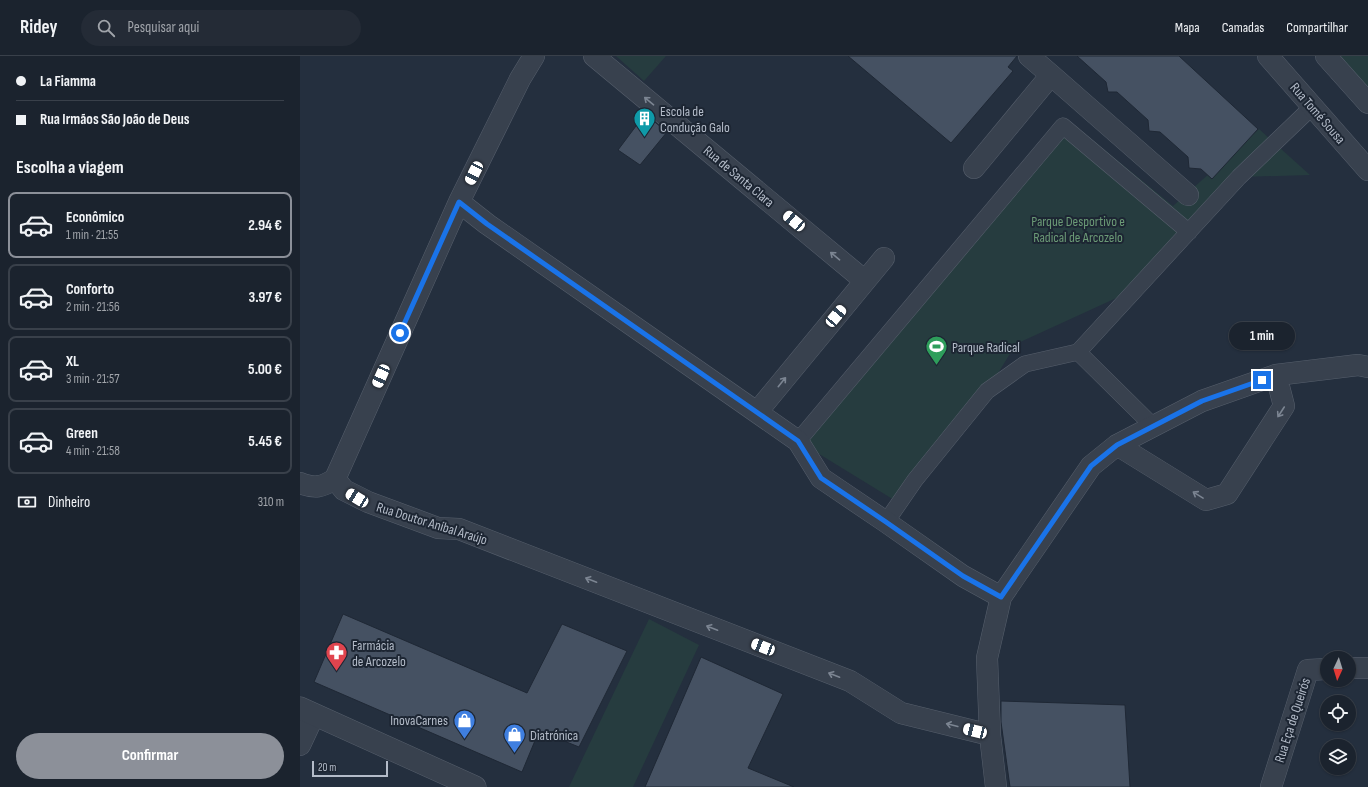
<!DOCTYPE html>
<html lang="pt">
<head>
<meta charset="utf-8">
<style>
  :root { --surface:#1b232e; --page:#242b36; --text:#f1f3f6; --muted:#a0a4aa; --line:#39404a; --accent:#8c9099 }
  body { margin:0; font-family:"Sofia Sans Condensed",sans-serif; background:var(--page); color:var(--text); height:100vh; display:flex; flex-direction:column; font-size:15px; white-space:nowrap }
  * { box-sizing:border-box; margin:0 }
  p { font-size:13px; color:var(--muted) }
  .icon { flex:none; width:22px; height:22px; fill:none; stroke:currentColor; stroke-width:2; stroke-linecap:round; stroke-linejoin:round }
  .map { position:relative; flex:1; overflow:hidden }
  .panel { display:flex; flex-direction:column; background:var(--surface); width:300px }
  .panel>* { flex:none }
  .hud { display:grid; align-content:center; height:88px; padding:0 16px; background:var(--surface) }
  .needle { width:26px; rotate:184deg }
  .fabs { position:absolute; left:1020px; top:595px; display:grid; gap:8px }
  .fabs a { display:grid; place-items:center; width:36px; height:36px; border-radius:50%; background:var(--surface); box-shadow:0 1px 3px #0004,0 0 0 1px var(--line); font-size:20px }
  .scale { position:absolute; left:12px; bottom:10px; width:76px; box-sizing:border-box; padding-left:4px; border:2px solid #b4bcc9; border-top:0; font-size:11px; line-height:14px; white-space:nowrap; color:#b4bcc9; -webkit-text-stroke:3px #1d2633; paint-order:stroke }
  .end { position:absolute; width:18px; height:18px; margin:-9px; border:5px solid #1a73e8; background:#fff; box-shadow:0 0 0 2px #fff }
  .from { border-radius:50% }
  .bubble { position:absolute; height:28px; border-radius:14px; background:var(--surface); box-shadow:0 1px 3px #0004,0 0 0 1px var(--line); font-size:13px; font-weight:700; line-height:28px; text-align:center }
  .car { position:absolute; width:12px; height:24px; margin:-12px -6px; border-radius:5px; box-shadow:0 0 3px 1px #0007; background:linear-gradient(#fff 24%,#345 0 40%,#fff 0 76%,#345 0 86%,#fff 0) }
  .hud b { display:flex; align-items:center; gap:14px; height:38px; font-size:15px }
  .hud b+b { border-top:1px solid var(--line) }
  .hud i { width:10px; height:10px; background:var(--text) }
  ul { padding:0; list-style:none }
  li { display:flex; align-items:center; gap:12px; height:66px; margin:0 8px 6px; padding:0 8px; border:2px solid var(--line); border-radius:8px }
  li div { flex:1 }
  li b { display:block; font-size:15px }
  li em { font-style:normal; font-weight:700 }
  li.selected { border-color:var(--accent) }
  li>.icon { width:36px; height:36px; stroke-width:1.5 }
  h2 { padding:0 16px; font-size:18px; line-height:48px }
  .pay { display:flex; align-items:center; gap:10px; height:44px; padding:0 16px; font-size:15px }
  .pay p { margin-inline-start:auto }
  .button { display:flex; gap:8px; margin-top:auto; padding:8px 16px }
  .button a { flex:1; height:46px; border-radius:24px; background:var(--accent); color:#fff; font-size:16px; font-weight:700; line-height:46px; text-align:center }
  header { display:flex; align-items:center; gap:24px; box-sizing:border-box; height:56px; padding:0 20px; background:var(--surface); border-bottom:1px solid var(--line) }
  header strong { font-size:19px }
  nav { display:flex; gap:22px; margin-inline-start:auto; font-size:14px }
  .search { width:280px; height:36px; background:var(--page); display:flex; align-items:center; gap:10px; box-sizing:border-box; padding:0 14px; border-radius:22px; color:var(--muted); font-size:15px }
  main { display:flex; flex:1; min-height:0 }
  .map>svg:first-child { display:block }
</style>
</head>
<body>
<header>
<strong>Ridey</strong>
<div class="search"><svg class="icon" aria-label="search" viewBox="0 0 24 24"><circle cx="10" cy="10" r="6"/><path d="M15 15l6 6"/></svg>Pesquisar aqui</div>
<nav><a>Mapa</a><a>Camadas</a><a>Compartilhar</a></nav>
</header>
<main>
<section class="panel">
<div class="hud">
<b><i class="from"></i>La Fiamma</b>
<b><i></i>Rua Irmãos São João de Deus</b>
</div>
<h2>Escolha a viagem</h2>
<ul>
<li class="selected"><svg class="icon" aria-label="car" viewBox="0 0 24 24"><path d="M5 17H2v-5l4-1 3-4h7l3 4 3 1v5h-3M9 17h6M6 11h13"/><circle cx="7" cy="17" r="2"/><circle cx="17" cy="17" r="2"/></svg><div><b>Econômico</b><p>1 min · 21:55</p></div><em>2.94 €</em></li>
<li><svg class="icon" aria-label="car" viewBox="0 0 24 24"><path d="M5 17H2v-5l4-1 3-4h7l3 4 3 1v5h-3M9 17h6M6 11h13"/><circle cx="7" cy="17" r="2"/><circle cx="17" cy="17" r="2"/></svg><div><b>Conforto</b><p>2 min · 21:56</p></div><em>3.97 €</em></li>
<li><svg class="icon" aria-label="car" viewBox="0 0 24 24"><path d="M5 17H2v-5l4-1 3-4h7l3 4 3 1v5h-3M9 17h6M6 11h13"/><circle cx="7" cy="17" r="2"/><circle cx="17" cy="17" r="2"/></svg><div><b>XL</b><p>3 min · 21:57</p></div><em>5.00 €</em></li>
<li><svg class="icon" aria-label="car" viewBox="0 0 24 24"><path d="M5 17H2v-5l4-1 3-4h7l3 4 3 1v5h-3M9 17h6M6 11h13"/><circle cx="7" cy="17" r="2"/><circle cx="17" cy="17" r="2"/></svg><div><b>Green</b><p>4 min · 21:58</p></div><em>5.45 €</em></li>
</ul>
<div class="pay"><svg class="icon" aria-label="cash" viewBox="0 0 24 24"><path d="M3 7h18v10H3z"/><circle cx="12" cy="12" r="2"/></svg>Dinheiro<p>310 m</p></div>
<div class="button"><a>Confirmar</a></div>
</section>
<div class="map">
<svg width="1068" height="731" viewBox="0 0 1068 731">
  <rect width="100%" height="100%" fill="#242f3e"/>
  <path fill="#263c3f" d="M316,0H366L344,25Z
    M1037,0H1068V36Z
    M768,64L873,150L959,73L1010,119L939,121L836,233L716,288L687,335L599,447L498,385Z
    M349,563L399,589L333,731H269Z"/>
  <path fill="#455162" stroke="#1f2835" d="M548,0H717L708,11L713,15L651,87Z
    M777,0H879L958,73L912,123L901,113L889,112L888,101L860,76L849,75L848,64L817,36H808L806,26Z
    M345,58L367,76L340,109L318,94Z
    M43,558L227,637L262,568L327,595L279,691L239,675L222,716L14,626Z
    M401,601L483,638L448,712L494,731H345Z
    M701,645L825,649L830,731H710L701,666Z"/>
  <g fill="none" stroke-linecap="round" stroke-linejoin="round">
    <defs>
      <path id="pedestrian" d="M778,296L853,370
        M498,385L763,70L889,176
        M586,466L615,424L687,335L725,308L778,296L939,121L1012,51"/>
      <path id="minor" d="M294,0L565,225
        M968,0L1068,114
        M1026,0L1068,47
        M751,19L888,139
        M674,112L751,19L729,0
        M159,146L187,168L498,385L521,422L586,466L663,520L701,541
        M457,356L584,202
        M817,389L906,444L927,438L984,350L976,319
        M35,423L44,434L68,446L138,472L159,473L550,625L601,657L690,679
        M35,423L159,146L220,23L234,0
        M0,427C15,433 22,431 35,423
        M1049,612H1068
        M0,689L14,659
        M696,731L690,679L687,602L701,541L791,410L817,389L902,345L976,319L1058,309L1068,311
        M971,731L1008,614L1027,613"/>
      <path id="tertiary" d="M0,652L175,731"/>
    </defs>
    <use href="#pedestrian" stroke="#565f6c" stroke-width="17"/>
    <use href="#minor" stroke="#565f6c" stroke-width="22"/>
    <use href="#tertiary" stroke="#565f6c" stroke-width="23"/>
    <use href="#pedestrian" stroke="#38414e" stroke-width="16"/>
    <use href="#minor" stroke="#38414e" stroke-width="21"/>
    <use href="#tertiary" stroke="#38414e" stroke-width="22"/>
  </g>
  <defs><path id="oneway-shaft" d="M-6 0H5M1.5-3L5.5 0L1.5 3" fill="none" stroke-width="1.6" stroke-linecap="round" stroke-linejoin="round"/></defs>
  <g stroke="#7c8592">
    <use href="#oneway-shaft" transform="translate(349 45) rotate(-140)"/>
    <use href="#oneway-shaft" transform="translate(535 200) rotate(-140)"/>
    <use href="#oneway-shaft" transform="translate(482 326) rotate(-51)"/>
    <use href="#oneway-shaft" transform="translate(981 356) rotate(123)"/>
    <use href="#oneway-shaft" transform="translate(898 439) rotate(-148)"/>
    <use href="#oneway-shaft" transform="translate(291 524) rotate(-159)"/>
    <use href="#oneway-shaft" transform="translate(412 572) rotate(-159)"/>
    <use href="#oneway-shaft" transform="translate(534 619) rotate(-159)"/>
    <use href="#oneway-shaft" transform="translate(652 669) rotate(-166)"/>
  </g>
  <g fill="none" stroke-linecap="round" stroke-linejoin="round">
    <path stroke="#1a73e8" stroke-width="5" d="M100,277L159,146L187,168L498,385L521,422L586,466L663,520L701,541L791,410L817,389L902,345L962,324"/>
  </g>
  <defs>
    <symbol id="building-pin" viewBox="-11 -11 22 30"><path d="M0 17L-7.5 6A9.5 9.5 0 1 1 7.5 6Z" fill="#0f9aa8" stroke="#1d2633"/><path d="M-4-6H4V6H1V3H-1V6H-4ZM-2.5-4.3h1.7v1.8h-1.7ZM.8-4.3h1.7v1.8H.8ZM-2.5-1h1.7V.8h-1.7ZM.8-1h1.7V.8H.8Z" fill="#fff"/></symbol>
    <symbol id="stadium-pin" viewBox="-11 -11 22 30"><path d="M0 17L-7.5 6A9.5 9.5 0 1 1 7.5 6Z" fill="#2e9e5b" stroke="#1d2633"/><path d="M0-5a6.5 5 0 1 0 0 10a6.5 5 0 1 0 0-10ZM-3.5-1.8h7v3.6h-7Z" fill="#fff"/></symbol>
    <symbol id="pharmacy-pin" viewBox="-11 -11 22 30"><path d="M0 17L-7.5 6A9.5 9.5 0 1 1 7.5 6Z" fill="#e0444e" stroke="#1d2633"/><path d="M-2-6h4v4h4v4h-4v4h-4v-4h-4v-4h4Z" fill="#fff"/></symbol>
    <symbol id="shop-pin" viewBox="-11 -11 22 30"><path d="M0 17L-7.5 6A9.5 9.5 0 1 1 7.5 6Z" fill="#3f7fe0" stroke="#1d2633"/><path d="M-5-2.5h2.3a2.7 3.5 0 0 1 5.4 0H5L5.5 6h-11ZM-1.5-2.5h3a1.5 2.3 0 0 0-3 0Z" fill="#fff"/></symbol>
  </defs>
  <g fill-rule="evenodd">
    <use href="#building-pin" x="332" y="50" width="25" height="34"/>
    <use href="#stadium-pin" x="624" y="278" width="25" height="34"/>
    <use href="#pharmacy-pin" x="24" y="584" width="25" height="34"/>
    <use href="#shop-pin" x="152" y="652" width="25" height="34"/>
    <use href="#shop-pin" x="202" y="666" width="25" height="34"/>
  </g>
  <g text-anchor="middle" stroke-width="4" stroke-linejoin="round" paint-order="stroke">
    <g font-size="14" fill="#b4bcc9" stroke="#1d2633" text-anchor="start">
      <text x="360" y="60">Escola de<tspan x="360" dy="16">Condução Galo</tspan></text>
      <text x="652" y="296">Parque Radical</text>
      <text x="52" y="594">Farmácia<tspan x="52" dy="16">de Arcozelo</tspan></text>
      <text x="148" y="669" text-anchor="end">InovaCarnes</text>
      <text x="230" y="684">Diatrónica</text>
    </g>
    <g font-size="14" fill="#b4bcc9" stroke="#1d2633">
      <text transform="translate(1018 57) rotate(49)" y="5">Rua Tomé Sousa</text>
      <text transform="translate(439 120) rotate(40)" y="5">Rua de Santa Clara</text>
      <text transform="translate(132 467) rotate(17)" y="5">Rua Doutor Aníbal Araújo</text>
      <text transform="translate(992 664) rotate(-72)" y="5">Rua Eça de Queirós</text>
    </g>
    <g font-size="14" fill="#6b9a76" stroke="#1d2633">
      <text x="778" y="170">Parque Desportivo e<tspan x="778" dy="16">Radical de Arcozelo</tspan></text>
    </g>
  </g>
</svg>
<div class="fabs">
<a><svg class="needle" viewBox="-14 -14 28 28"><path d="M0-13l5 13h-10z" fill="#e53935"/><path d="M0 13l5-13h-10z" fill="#a0a4aa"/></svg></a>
<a><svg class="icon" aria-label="locate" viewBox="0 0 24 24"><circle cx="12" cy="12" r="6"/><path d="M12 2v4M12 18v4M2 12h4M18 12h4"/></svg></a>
<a><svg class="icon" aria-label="layers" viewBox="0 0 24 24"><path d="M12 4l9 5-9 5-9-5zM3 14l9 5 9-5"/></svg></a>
</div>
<div class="scale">20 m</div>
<i class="end from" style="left:100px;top:277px"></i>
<i class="end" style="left:962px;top:324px"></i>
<div class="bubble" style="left:929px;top:266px;width:66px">1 min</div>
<i class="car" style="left:174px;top:117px;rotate:207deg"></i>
<i class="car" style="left:494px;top:165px;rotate:310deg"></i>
<i class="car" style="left:536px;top:260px;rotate:40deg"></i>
<i class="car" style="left:81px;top:320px;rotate:204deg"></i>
<i class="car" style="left:57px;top:442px;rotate:301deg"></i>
<i class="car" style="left:463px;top:591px;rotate:291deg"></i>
<i class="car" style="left:675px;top:675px;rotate:284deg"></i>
</div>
</main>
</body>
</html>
